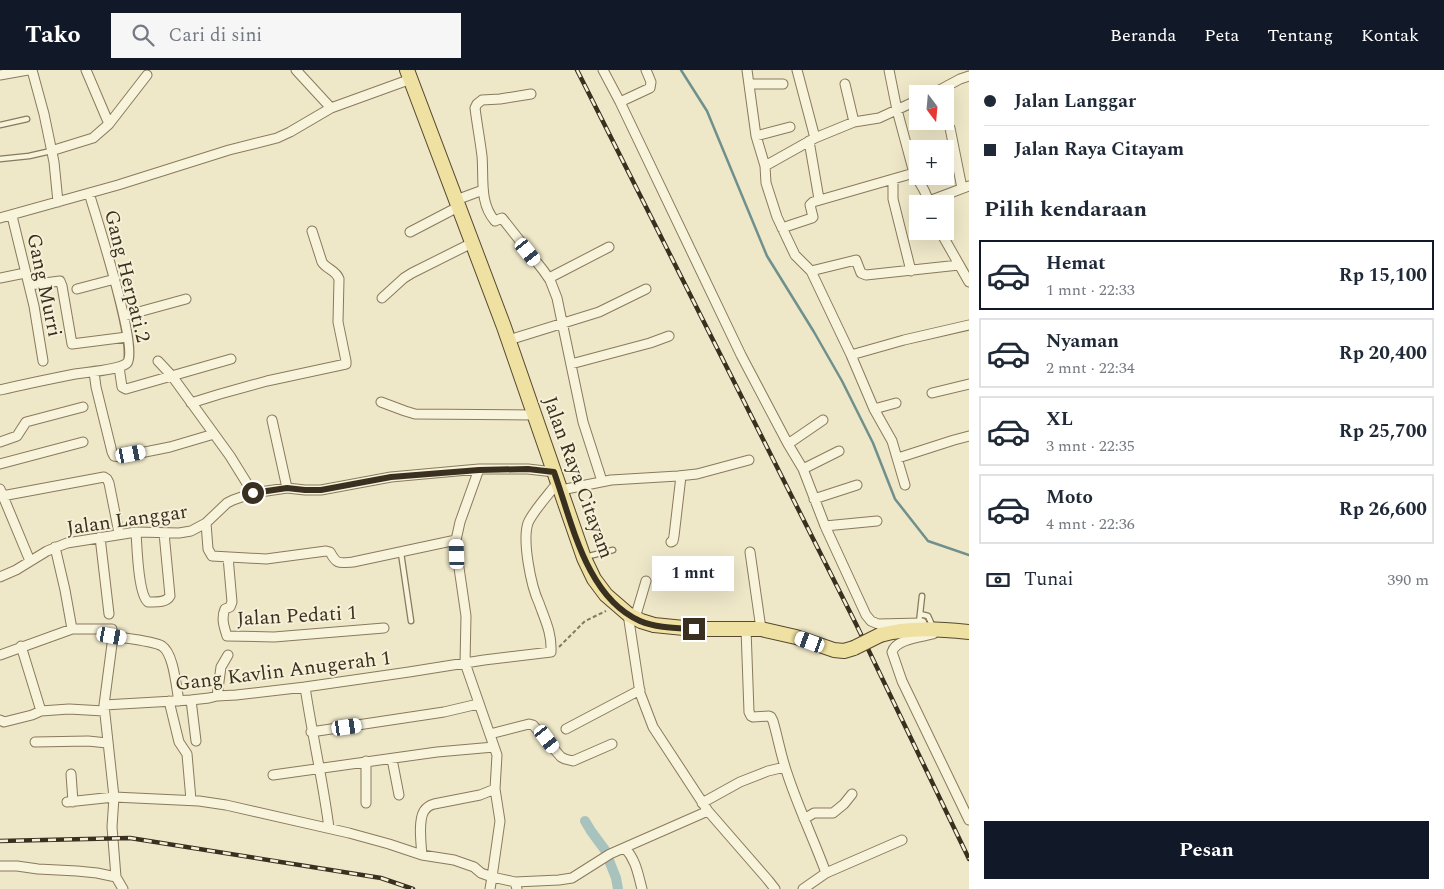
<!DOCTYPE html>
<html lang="id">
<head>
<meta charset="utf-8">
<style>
  :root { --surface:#fff; --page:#f6f6f7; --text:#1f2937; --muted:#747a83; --line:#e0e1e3; --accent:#111827 }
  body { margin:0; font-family:Spectral,serif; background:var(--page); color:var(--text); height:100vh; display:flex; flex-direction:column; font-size:19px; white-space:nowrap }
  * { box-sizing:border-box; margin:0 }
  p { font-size:16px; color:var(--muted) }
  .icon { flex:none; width:28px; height:28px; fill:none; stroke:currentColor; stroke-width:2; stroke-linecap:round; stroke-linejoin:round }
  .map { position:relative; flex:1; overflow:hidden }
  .drawer { display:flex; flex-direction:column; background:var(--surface); width:475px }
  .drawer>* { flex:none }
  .guide { display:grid; align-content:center; height:110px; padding:0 15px; background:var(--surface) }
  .needle { width:32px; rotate:164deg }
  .controls { position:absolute; left:909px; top:15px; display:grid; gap:10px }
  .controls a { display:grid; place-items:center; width:45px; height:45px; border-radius:0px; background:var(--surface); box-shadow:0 5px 20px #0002; font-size:25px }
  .end { position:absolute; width:22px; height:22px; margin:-11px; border:6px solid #3a3020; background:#fff; box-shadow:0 0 0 2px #fff }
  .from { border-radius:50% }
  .bubble { position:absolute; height:35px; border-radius:0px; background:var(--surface); box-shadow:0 5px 20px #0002; font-size:16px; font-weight:700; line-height:35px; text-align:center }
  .car { position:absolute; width:15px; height:30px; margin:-15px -8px; border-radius:6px; box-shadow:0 0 4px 1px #0007; background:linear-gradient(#fff 24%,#345 0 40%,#fff 0 76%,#345 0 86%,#fff 0) }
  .guide b { display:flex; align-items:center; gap:18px; height:48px; font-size:19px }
  .guide b+b { border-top:1px solid var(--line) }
  .guide i { width:12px; height:12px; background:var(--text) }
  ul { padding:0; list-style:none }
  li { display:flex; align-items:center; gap:15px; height:70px; margin:0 10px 8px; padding:0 5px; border:2px solid var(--line); border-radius:0px }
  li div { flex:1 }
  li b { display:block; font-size:19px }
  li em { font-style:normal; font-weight:700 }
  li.active { border-color:var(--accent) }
  li>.icon { width:45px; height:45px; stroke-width:1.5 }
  h2 { padding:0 15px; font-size:22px; line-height:60px }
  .pay { display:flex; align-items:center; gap:12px; height:55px; padding:0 15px; font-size:19px }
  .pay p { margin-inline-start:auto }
  .action { display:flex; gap:10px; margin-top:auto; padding:10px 15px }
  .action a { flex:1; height:58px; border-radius:0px; background:var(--accent); color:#fff; font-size:20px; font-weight:700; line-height:58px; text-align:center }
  header { display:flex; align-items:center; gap:30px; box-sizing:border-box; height:70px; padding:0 25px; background:var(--accent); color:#fff }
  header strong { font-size:24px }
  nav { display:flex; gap:28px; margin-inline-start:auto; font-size:18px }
  .search { width:350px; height:45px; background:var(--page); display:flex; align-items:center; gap:12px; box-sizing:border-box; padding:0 18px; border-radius:0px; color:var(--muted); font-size:19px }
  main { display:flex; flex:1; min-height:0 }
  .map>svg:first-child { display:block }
</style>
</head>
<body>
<header>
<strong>Tako</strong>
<div class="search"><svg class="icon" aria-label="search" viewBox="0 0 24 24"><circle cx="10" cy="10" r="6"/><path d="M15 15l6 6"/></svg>Cari di sini</div>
<nav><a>Beranda</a><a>Peta</a><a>Tentang</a><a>Kontak</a></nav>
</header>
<main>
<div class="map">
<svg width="969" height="819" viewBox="0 0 969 819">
  <rect width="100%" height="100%" fill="#eee7c8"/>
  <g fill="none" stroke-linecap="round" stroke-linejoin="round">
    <path stroke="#6f908c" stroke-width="2.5" d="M681,0L707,41L767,186L814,262L842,311L873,373L895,429L928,471L969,485"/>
    <path stroke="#a8c2be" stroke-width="10" d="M585,751L591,761L605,780L616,808L618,819"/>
    <defs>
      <path id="service" d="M0,55L27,49
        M0,89L29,86L51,81
        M401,483L411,551
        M585,487L613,480
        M920,544L928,546L932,555
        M919,553L922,526"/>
      <path id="minor" d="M32,0L44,44L54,92L58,132
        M86,0L109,54
        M296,0L331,38
        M603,0L620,32L741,285L788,374L803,399L825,456L866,545L871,551L878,554L922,553
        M747,0L756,66L765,96
        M797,0L815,68
        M889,0L897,40L914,103L924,120L930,134
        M0,5L28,0
        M750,14H783
        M845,14L854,52
        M531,24L500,29L482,30L477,34L475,38C477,54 480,70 482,86C484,108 479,133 495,151L502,148L543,200L550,210
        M932,24L960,9L969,6
        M620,32L650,18L651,12L646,0
        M950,58L962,118
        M756,66L790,57
        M809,71L819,129
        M51,81L93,68L109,54L147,5
        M893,109V129L911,201
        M456,130L483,120
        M929,131L969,116
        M12,146L34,236L43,291
        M0,148L118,115L229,80L277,68L290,62L331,38L411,9
        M782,158L812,148L813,147L810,135L813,132L914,103
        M940,161L969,212
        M410,162L458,137
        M811,201L856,190L861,203L866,205L959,195
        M0,208L25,203
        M29,215L60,211L62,216L72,274L127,267
        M77,219L115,209
        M382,228L404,208L412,203L472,173
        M124,246L186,229
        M509,270L599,242L646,219
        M851,285L904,270L969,255
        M158,291L172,306L230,386L253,423
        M571,294L650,273L669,266
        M119,297L122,317L126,319L231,289
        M94,302L96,317L112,382L114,386L120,387L170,377L214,364
        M0,320C25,314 50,309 75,304C86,302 120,300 127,293C139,280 96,146 89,123
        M932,323L969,314
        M381,332L405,341L415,344L535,345
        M191,333L220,324L267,311L346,294V291L338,252L339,209C336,200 326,199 322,192L312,161
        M874,339L896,333
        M272,350L287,418
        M0,372L17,366L26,352L83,337
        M788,374L823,350
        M898,388L954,370L969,366
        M0,394L83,372
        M803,399L839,381
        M602,411L583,352L557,228L550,210L551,207L609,177
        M905,415L892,371L874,339L851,285L811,201L795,185L777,147L766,113L765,96L815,68L854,52L879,48L918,30
        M0,419L30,491
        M561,420L611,410L678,406L697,404L749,390
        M2,426L104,407L107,409L109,413L119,463
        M814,429L857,415
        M206,453L208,479L212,486L266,489L326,481L330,482C337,495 339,493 353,492L456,470
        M825,456L877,451
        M136,462C137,476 138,524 148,532C156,532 166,533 170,526L164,463
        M100,467L109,544
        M671,472L673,471L674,466L681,406
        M55,477L65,520L72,559
        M750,482L761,559
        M228,487L232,532L230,537L225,539C221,548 224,557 227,566L274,567L384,558
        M0,507L16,500L47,481L67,473L136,462L179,463L191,461L206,453L227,433L233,430L253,423L287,418L305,420H321L391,407L479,399H528L554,402
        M628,544L640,623L653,657L708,741L768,810L775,819
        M635,548L646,511
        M746,559L749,642L751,646L753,647L769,646L771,647L773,651C778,668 781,686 787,703C798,737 814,770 826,803
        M933,564C922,567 896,569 892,582L902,611L969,750
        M112,566C123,568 154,571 162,576C174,584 176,617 179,631
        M21,576L41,641
        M0,585L72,559H112V574L104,635L114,727L112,757L116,807
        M305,617C312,664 323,711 329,758
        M217,626L221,597L228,585
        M191,630L196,671
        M169,631L179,672L187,684L191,730
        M104,635L191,630L209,628L217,626L236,625L305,617L409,602L484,590L551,582C552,563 545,550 539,533C531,516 522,471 528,453C533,441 550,423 558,412
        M0,650L4,652L32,645L41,641L69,639L104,641
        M566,659L640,620
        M311,662L444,642L478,634
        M490,664L529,654L533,655L561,687L565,689L573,691L612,674
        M35,672L88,671L107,673
        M392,689L399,725
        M366,691V733
        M71,704L73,732
        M273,705L437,682L494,677
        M495,719L500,751L492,807L515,812L517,819
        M67,732L114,727L199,731L226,735L349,763L389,774L422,785L454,790L474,797L481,803L492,807L490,819
        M702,733L740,712L768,701L785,697
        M804,749L814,743H833L844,734L852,724
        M625,778C636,790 638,804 642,819
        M422,785C421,773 418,751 424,741C426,738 430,735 434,734L480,725L495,719L497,685L465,593L466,546L457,484L456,470L460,452L479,399
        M0,796H17L38,799L77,801L97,803L116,807L123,819
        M515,812L559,810L572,808L610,784L708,741
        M803,819L826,803L902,770"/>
      <path id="primary" d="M407,0L504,257L584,488L594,509L606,525L628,544L641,551L654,555L694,559H761L796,567L834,580L844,581L854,578
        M880,565C910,557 939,559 969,562"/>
    </defs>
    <use href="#service" stroke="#897a5d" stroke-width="7"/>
    <use href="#minor" stroke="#897a5d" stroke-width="11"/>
    <use href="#primary" stroke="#574831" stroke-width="16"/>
    <path stroke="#897a5d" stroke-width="2" stroke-dasharray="4 2.5" stroke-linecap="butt" d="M559,577L585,551L606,541"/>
    <use href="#service" stroke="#f8f3db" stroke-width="4.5"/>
    <use href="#minor" stroke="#f8f3db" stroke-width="9"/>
    <use href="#primary" stroke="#efe1a1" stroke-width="14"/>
    <defs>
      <path id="rail" d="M577,0L856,554L969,789
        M0,771L130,768L381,808L413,819"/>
    </defs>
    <use href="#rail" stroke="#3a3020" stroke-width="4.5"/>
    <use href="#rail" stroke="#f5f0d7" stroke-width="2.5" stroke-dasharray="8" stroke-linecap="butt"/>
    <defs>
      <path id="primary-bridge" d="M854,578L880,565"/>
    </defs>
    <use href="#primary-bridge" stroke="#574831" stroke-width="16" stroke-linecap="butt"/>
    <use href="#primary-bridge" stroke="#efe1a1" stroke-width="14"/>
  </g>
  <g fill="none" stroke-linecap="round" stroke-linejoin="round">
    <path stroke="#3a3020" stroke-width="6" d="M253,423L287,418L305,420H321L391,407L479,400L528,399L554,402C572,452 586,527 640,551C656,558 676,558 694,559"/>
  </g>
  <g text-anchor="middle" stroke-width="4" stroke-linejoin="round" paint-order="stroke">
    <g font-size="20" fill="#3a3020" stroke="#f5f0d7">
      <text transform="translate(128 206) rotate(76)" y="7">Gang Herpati.2</text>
      <text transform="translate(45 215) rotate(78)" y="7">Gang Murri</text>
      <text transform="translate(579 407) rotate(70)" y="7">Jalan Raya Citayam</text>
      <text transform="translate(127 449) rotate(-8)" y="7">Jalan Langgar</text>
      <text transform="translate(297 545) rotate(-3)" y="7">Jalan Pedati 1</text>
      <text transform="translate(283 600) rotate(-7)" y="7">Gang Kavlin Anugerah 1</text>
    </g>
  </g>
</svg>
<div class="controls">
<a><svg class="needle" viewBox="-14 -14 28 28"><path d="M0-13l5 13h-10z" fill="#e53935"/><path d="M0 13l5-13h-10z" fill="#747a83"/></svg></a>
<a>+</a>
<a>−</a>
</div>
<i class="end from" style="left:253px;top:423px"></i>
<i class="end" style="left:694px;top:559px"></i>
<div class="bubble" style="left:652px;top:486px;width:82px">1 mnt</div>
<i class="car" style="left:528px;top:182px;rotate:141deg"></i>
<i class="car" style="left:131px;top:384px;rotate:79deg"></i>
<i class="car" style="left:457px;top:484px;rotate:358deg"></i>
<i class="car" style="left:112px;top:566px;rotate:100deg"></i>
<i class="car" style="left:810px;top:572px;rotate:290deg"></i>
<i class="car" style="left:347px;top:657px;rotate:82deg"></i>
<i class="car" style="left:547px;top:669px;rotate:143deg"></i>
</div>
<section class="drawer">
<div class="guide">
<b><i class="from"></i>Jalan Langgar</b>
<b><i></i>Jalan Raya Citayam</b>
</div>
<h2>Pilih kendaraan</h2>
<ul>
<li class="active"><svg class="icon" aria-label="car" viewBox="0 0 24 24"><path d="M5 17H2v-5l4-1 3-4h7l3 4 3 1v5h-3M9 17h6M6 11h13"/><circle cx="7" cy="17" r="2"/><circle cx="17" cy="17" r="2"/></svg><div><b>Hemat</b><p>1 mnt · 22:33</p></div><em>Rp 15,100</em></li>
<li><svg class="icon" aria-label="car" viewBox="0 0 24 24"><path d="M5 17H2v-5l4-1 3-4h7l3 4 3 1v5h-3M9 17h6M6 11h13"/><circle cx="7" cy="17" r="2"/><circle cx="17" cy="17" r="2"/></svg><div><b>Nyaman</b><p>2 mnt · 22:34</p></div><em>Rp 20,400</em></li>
<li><svg class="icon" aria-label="car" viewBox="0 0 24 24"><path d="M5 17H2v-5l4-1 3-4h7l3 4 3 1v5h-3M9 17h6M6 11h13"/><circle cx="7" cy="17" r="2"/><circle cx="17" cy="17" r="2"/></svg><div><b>XL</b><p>3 mnt · 22:35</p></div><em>Rp 25,700</em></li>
<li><svg class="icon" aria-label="car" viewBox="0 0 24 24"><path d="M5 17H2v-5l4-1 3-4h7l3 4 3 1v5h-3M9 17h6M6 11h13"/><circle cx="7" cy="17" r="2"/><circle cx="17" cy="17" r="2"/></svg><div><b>Moto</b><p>4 mnt · 22:36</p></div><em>Rp 26,600</em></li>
</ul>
<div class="pay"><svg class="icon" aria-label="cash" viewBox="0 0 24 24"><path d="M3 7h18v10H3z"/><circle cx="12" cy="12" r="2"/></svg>Tunai<p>390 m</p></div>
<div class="action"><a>Pesan</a></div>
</section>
</main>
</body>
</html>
